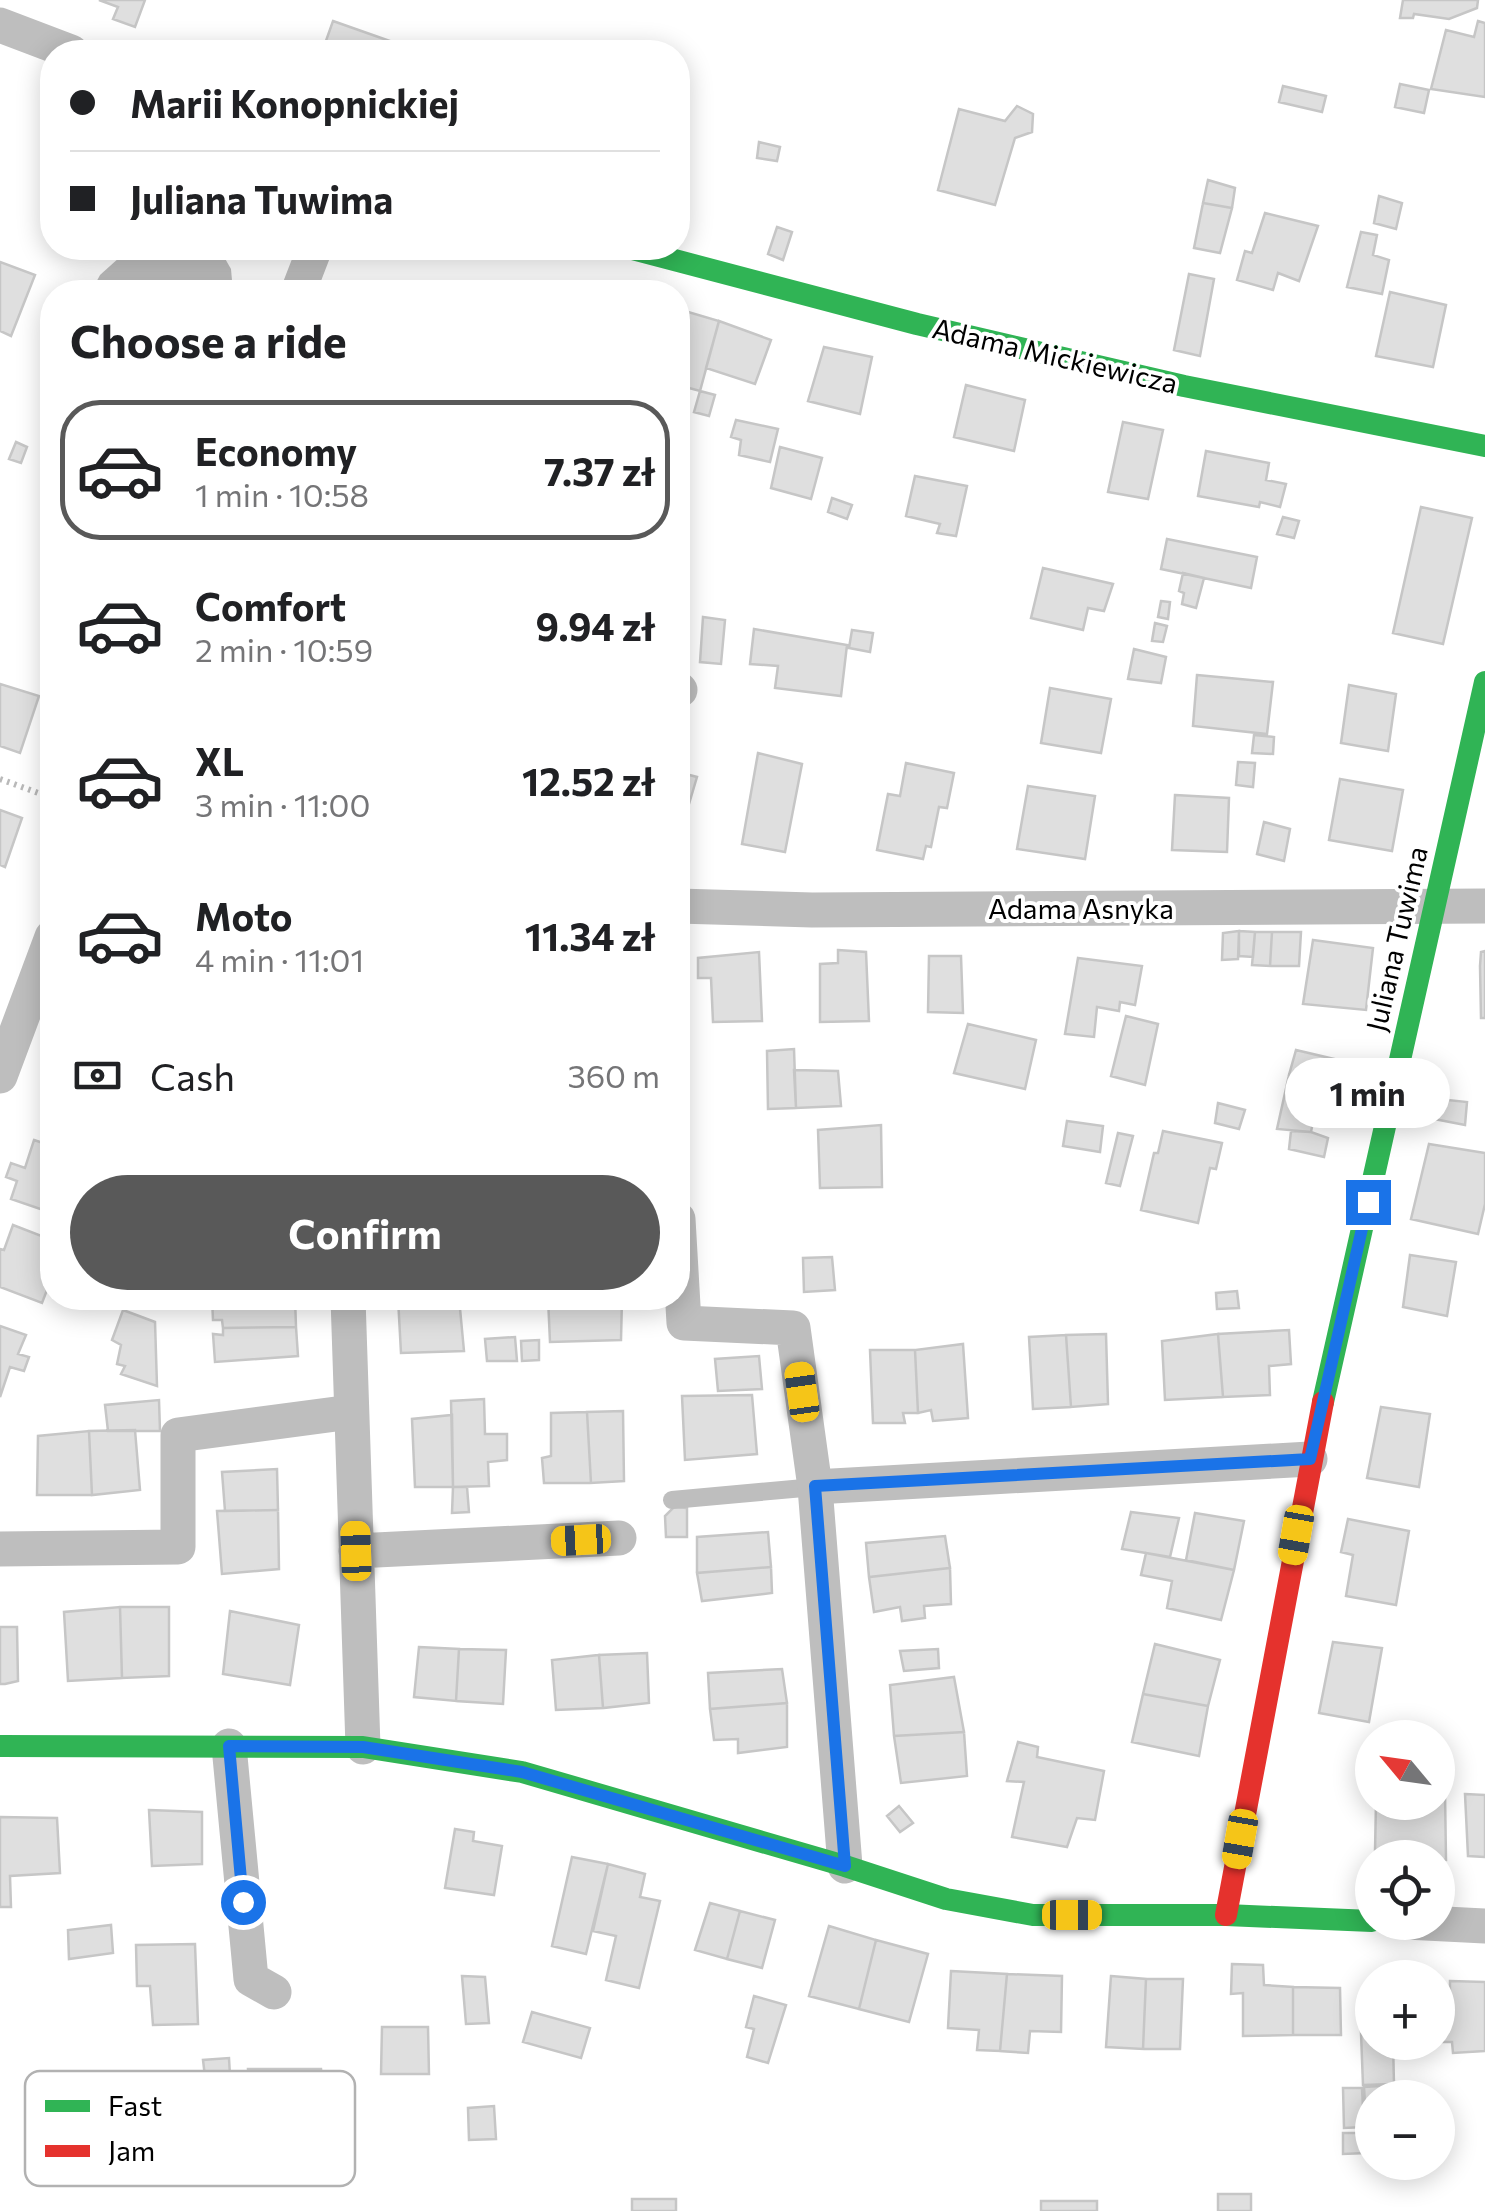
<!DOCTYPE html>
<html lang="en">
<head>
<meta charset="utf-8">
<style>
  :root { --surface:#fff; --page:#f2f2f2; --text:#202124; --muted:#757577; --line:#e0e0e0; --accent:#595959 }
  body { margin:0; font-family:Commissioner,sans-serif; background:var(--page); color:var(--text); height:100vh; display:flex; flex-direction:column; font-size:38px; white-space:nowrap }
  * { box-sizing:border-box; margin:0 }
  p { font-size:32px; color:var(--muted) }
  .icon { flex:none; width:55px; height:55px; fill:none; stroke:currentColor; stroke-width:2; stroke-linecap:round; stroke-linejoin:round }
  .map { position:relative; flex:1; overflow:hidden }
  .side { position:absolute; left:40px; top:280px; width:650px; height:1030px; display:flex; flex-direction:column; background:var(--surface); border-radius:40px; box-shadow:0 5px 25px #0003 }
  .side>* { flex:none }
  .top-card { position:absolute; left:40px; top:40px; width:650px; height:220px; border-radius:40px; box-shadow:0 5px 25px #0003; display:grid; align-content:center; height:220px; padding:0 30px; background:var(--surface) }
  .needle { width:65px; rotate:299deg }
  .buttons { position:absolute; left:1355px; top:1720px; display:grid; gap:20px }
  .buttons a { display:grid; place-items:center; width:100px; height:100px; border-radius:50%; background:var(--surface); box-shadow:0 5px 25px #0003; font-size:50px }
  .end { position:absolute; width:45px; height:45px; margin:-22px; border:12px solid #1a73e8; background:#fff; box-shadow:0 0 0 5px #fff }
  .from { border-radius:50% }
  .bubble { position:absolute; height:70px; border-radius:35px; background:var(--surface); box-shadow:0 5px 25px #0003; font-size:32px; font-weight:700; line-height:70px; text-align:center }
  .car { position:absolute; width:30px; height:60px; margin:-30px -15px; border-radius:12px; box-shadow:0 0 8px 2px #0007; background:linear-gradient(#f5c518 24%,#345 0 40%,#f5c518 0 76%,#345 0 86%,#f5c518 0) }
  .top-card b { display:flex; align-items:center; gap:35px; height:95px; font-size:38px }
  .top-card b+b { border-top:2px solid var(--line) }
  .top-card i { width:25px; height:25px; background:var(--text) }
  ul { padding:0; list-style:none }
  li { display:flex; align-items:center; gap:30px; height:140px; margin:0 20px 15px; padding:0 10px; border:5px solid transparent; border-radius:40px }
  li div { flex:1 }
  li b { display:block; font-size:38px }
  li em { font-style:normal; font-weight:700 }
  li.active { border-color:var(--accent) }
  li>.icon { width:90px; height:90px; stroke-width:1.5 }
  h2 { padding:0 30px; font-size:45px; line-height:120px }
  .pay { display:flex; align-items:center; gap:25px; height:110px; padding:0 30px; font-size:38px }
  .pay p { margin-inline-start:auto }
  .cta { display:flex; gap:20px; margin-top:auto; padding:20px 30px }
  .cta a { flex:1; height:115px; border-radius:60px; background:var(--accent); color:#fff; font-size:40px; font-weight:700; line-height:115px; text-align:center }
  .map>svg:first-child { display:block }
</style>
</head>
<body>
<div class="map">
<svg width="1485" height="2211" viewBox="0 0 1485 2211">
  <rect width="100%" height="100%" fill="#fff"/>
  <path fill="#bebebe" d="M130,248H219L231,269L233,292H91L100,275Z"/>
  <path fill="#dfdfdf" stroke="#c6c6c6" stroke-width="2.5" d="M99,0H145L135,27L113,19L118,7Z
    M1403,0H1478L1477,8L1449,19L1414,14L1413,18H1400Z
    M333,21L404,46L401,52H322Z
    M1478,21L1485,23V97L1431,89L1446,30L1474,37Z
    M1400,84L1429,90L1424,113L1395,107Z
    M1283,86L1326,96L1322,112L1279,102Z
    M1017,106L1033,114L1032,132L1015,138L995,205L938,190L959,109L1005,121Z
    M759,142L780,147L777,161L757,158Z
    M1208,180L1235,188L1232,208L1203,203Z
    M1379,196L1402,203L1396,229L1374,223Z
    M1203,203L1232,208L1220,253L1194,248Z
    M1265,213L1318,226L1299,281L1278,273L1273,290L1237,280L1245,251L1252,253Z
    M777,227L792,232L783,260L768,254Z
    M1361,232L1377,235L1373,255L1389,260L1382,294L1347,287Z
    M0,262L35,275L11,336L0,331Z
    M1189,274L1214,279L1200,356L1174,350Z
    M1390,292L1446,305L1433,367L1376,356Z
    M678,309L719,321L700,391L678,385Z
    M719,321L771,340L755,384L706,368Z
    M824,347L872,357L860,414L808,401Z
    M966,385L1025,400L1014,451L954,437Z
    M700,391L715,395L709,416L694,412Z
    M736,420L778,429L770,462L739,455L741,440L731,437Z
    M1123,422L1163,430L1148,499L1108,492Z
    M16,442L27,447L21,463L9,459Z
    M780,447L822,458L811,499L771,488Z
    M1206,451L1269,463L1266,480L1286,484L1280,507L1260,502L1259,507L1198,496Z
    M915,476L967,486L956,536L937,533L940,524L906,516Z
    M832,498L852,505L847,519L828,512Z
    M1421,507L1472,518L1443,644L1393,633Z
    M1283,517L1299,521L1294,538L1277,534Z
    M1167,539L1257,557L1251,588L1161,569Z
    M1043,568L1113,584L1104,611L1088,608L1083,630L1031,618Z
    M1183,573L1204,578L1196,608L1182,604L1184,593L1179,591Z
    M1161,601L1170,602L1168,619L1158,617Z
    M52,609V642L42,637Z
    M703,617L725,620L721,664L700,662Z
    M1155,623L1167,626L1163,642L1152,641Z
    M754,629L847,645L841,696L775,688L778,666L750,664Z
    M852,630L873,633L870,652L849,648Z
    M1134,649L1166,657L1161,683L1128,679Z
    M1197,675L1273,682L1267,734L1193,726Z
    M0,684L39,696L20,753L0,746Z
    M1349,685L1396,694L1388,751L1341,743Z
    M1050,688L1111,699L1101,753L1041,743Z
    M1254,735L1274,737L1273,754L1252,753Z
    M758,753L802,764L785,852L742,844Z
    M1238,762L1255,763L1253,787L1236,785Z
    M906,763L954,773L947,808L939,807L931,847L926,846L923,859L877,850L888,794L900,796Z
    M678,772L697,777L678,841Z
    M1340,779L1403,790L1392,851L1329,840Z
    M1028,786L1095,796L1085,859L1017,849Z
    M1175,795L1229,798L1227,852L1172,850Z
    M0,810L22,818L5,867L0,865Z
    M1264,822L1290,829L1284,861L1257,854Z
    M1239,931L1255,932L1253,957L1239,956Z
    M1239,931L1238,959L1222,960L1223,933Z
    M1255,932H1272L1270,966L1252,965Z
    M1272,932H1301L1299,966H1270Z
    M1313,940L1373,948L1366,1010L1303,1004Z
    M838,950L866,952L869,1021L820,1022V964L838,963Z
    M1485,951V1018H1481L1480,966L1481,952Z
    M759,952L762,1021L713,1022L711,978H698V958Z
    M929,956H961L963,1013L928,1012Z
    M1078,958L1142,966L1135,1005L1120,1002L1119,1011L1097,1007L1094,1037L1065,1034Z
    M1126,1016L1158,1024L1145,1085L1111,1076Z
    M968,1024L1036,1040L1025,1089L954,1073Z
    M794,1049L796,1108L768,1109L767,1051Z
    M1296,1050L1351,1063L1346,1085L1289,1075Z
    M794,1070L838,1071L841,1106L796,1108Z
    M1289,1075L1321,1081L1311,1132L1277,1129Z
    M1429,1098L1467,1102L1465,1125L1424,1117Z
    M1218,1103L1245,1110L1239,1129L1215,1123Z
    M1067,1121L1103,1126L1100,1152L1063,1146Z
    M881,1125L882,1187L820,1188L818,1130Z
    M1163,1131L1222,1143L1216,1169L1210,1168L1198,1223L1141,1210L1154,1153H1158Z
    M1291,1131L1311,1132L1328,1138L1324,1157L1289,1149Z
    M1118,1133L1133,1136L1120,1186L1106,1183Z
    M34,1140L52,1146V1213L11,1199L17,1181L6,1177L11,1163L25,1168Z
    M1429,1144L1485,1153V1204L1478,1234L1411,1219Z
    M13,1225L52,1240V1255L47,1270L52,1272V1277L42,1303L0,1287V1249L4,1250Z
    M1410,1255L1456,1262L1447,1316L1403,1307Z
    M832,1257L835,1290L804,1292L803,1258Z
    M1237,1291L1239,1308L1217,1309L1216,1293Z
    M212,1298H295L296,1327L223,1328L222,1320H213Z
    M398,1298H459L464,1351L401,1353Z
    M548,1298H622L621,1340L550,1342Z
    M123,1310L155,1322L157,1386L121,1374L125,1366L117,1364L121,1345L112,1340Z
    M0,1326L26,1335L18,1354L29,1357L24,1371L10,1367L0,1397Z
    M296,1327L298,1356L215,1362L213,1334L223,1335V1328Z
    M1289,1330L1291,1364L1269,1366L1270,1395L1223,1397L1218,1334Z
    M1106,1334L1108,1404L1071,1407L1066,1335Z
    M1218,1334L1223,1397L1165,1400L1162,1341Z
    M1066,1335L1071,1407L1033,1409L1029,1337Z
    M515,1337L517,1361H487L485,1339Z
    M539,1340V1360L522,1361L521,1341Z
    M963,1344L968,1418L933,1421L931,1410L918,1413L915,1350Z
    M870,1350H915L918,1413H903L905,1423H873Z
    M759,1356L762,1389L718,1391L715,1359Z
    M752,1395L757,1454L685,1460L682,1396Z
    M484,1399L485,1434H507V1460L488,1462L489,1486L453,1487L451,1401Z
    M159,1400L160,1431H108L105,1405Z
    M1381,1407L1430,1414L1419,1487L1367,1478Z
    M623,1411L624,1481L591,1483L587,1412Z
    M587,1412L591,1483H544L542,1458L551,1456V1413Z
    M452,1415L453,1487H415L412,1419Z
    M135,1430L140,1490L92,1495L89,1431Z
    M89,1431L92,1495H37L38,1436Z
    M277,1469L278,1510L225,1511L222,1472Z
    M453,1487H467L469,1512L452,1513Z
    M674,1507L687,1508V1537H666L665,1516Z
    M278,1510L279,1569L222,1574L217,1511Z
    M1131,1512L1179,1518L1170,1557L1122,1549Z
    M1195,1513L1244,1521L1234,1570L1186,1560Z
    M1348,1519L1409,1531L1396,1605L1346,1596L1353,1555L1341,1552Z
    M768,1532L771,1567L697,1573V1537Z
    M945,1536L950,1568L869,1577L866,1543Z
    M1146,1553L1234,1570L1221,1620L1167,1608L1172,1581L1141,1575Z
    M771,1567L772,1593L702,1601L697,1573Z
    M950,1568L951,1604L924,1606L925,1618L902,1621L900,1607L874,1612L869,1577Z
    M120,1607H169V1676L122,1678Z
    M120,1607L122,1678L68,1681L64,1612Z
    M230,1611L299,1625L290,1685L223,1674Z
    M0,1627H17L18,1681L5,1684H0Z
    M1333,1642L1382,1648L1369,1722L1319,1713Z
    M1155,1644L1220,1660L1208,1706L1143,1694Z
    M419,1647L459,1649L456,1701L414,1697Z
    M459,1649L506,1650L503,1704L456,1701Z
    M938,1649L939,1668L904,1671L900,1651Z
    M647,1653L649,1703L603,1708L599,1655Z
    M599,1655L603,1708L556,1710L552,1660Z
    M782,1669L787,1703L710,1709L708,1673Z
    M954,1677L964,1732L894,1736L890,1685Z
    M1143,1694L1208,1706L1199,1756L1132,1742Z
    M787,1703V1747L738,1753V1739L714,1740L710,1709Z
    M964,1732L967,1776L901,1783L894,1736Z
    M1018,1742L1038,1747L1037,1757L1104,1771L1095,1820L1077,1818L1067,1847L1012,1837L1024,1782L1007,1781Z
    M1438,1791L1445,1792L1446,1860L1403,1858V1851L1375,1852L1376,1802H1438Z
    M1465,1794L1485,1795V1857L1468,1856Z
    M899,1806L913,1823L900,1832L887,1816Z
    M149,1810L202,1812V1864L152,1866Z
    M0,1817L57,1818L60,1873L10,1876L11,1907H0Z
    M455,1829L474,1832L473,1841L502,1846L494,1895L445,1888Z
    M572,1857L608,1864L586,1954L552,1946Z
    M608,1864L645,1874L640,1897L660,1901L639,1988L606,1980L616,1936L593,1931Z
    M710,1903L740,1911L727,1959L695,1950Z
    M740,1911L775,1920L762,1968L727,1959Z
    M111,1925L113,1953L69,1959L68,1930Z
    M829,1926L876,1940L859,2009L809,1996Z
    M876,1940L928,1954L909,2022L859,2009Z
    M195,1944L198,2024L153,2025L150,1986H137L136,1945Z
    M1232,1964L1263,1965L1264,1985L1293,1987V2035L1243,2036V1993L1231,1994Z
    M951,1971L1007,1974L1000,2051L977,2050L979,2030L948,2028Z
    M1007,1974L1062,1976L1061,2032L1030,2031L1028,2053L1000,2051Z
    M462,1976L485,1977L489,2023L466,2024Z
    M1111,1976L1146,1979L1143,2049L1106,2047Z
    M1146,1979H1183L1180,2049H1143Z
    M1450,1981L1485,1982V2051L1453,2053L1452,2042H1438V1993H1450Z
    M1293,1987L1340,1988L1341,2035H1293Z
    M754,1996L786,2005L768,2063L747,2057L754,2029L746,2027Z
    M1360,2007L1372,2008V2042H1393L1394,2084L1363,2085Z
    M532,2012L590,2028L581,2058L523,2042Z
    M382,2027H428L429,2074H381Z
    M229,2058L230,2076L205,2077L203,2060Z
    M248,2069H321L327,2137H252Z
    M1395,2085V2098H1372V2120H1366L1364,2087Z
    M1343,2088H1362L1364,2127L1344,2128Z
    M494,2106L496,2139L469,2140L468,2108Z
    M1343,2133H1364L1366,2153L1343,2154Z
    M1218,2194H1251V2211H1218Z
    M632,2199H676V2211H632Z
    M1041,2201H1097V2211H1041Z"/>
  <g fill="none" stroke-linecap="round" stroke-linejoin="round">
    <path stroke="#b9b9b9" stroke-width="6" stroke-dasharray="2.5 5" stroke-linecap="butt" d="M105,46L123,52
      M566,248L590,254
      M0,779L52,798"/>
    <path stroke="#bebebe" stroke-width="18" d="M672,1500L815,1487"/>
    <path stroke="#bebebe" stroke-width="35" d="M0,25L71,52
      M298,292L315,248
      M678,690H680
      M678,906L812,910L1485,906
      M0,1076L52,937
      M678,1219L684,1323L793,1328L815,1487L845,1866
      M348,1298L363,1747
      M815,1487L1310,1459
      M0,1549L178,1547V1435L351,1412
      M356,1551L619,1538
      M229,1746L251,1979L274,1992
      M1406,1922L1485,1926"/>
    <path stroke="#30b455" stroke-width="22" d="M629,248L917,324L1184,386L1485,446
      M1323,1402L1485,682
      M0,1746L363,1747L522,1772L845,1866L946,1899L1033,1915H1226L1372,1921"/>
    <path stroke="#e5322d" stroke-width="22" d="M1226,1915L1323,1402"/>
  </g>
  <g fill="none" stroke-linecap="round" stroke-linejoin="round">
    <path stroke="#1a73e8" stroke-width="12" d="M243,1902L229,1746L363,1747L522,1772L845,1866L815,1486L1310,1459L1368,1202"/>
  </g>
  <g text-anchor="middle" stroke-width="8" stroke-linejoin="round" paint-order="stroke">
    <g font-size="28" fill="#000" stroke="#fff">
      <text transform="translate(1055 356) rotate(13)" y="10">Adama Mickiewicza</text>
      <text x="1081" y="919">Adama Asnyka</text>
      <text transform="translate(1397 939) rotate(-77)" y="10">Juliana Tuwima</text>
    </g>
  </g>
  <rect x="25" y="2071" width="330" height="115" rx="15" fill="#fff" stroke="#b2b2b2" stroke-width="2.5"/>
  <rect x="45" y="2100" width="45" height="12" fill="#30b455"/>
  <rect x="45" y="2145" width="45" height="12" fill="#e5322d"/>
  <g font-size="28" fill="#000">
    <text x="108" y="2116">Fast</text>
    <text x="108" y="2161">Jam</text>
  </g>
</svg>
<div class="buttons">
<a><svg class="needle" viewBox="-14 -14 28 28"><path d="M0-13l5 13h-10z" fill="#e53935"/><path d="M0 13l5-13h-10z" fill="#757577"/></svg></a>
<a><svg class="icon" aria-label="locate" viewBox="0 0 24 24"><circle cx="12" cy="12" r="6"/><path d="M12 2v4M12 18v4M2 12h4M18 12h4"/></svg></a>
<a>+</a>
<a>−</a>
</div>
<i class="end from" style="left:243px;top:1902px"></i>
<i class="end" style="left:1368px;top:1202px"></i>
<div class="bubble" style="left:1285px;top:1058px;width:165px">1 min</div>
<i class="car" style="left:802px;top:1392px;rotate:352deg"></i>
<i class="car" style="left:1296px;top:1535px;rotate:190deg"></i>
<i class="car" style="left:581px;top:1540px;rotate:267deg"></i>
<i class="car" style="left:356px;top:1551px;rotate:358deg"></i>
<i class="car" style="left:1240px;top:1839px;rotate:190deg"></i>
<i class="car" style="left:1072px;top:1915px;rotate:90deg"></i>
<div class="top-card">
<b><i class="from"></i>Marii Konopnickiej</b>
<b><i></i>Juliana Tuwima</b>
</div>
<section class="side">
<h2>Choose a ride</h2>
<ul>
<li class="active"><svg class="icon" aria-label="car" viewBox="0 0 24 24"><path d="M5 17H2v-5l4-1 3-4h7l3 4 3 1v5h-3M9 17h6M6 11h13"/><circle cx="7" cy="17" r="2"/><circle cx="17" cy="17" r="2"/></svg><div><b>Economy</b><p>1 min · 10:58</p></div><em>7.37 zł</em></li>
<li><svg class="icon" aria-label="car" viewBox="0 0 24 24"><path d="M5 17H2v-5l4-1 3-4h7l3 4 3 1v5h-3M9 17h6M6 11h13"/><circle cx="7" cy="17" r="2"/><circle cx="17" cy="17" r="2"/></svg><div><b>Comfort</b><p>2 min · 10:59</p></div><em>9.94 zł</em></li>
<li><svg class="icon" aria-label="car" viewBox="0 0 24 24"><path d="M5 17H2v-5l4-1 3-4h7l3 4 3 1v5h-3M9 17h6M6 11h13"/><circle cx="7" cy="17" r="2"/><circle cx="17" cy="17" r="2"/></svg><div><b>XL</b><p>3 min · 11:00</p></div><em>12.52 zł</em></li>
<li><svg class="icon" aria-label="car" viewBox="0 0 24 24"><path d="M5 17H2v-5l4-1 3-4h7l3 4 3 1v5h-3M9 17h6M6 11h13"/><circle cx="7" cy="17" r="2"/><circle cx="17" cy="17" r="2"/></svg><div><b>Moto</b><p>4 min · 11:01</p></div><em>11.34 zł</em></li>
</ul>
<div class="pay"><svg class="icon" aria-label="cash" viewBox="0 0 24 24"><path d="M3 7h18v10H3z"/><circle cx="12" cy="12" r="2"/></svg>Cash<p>360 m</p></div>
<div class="cta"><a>Confirm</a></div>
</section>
</div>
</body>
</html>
